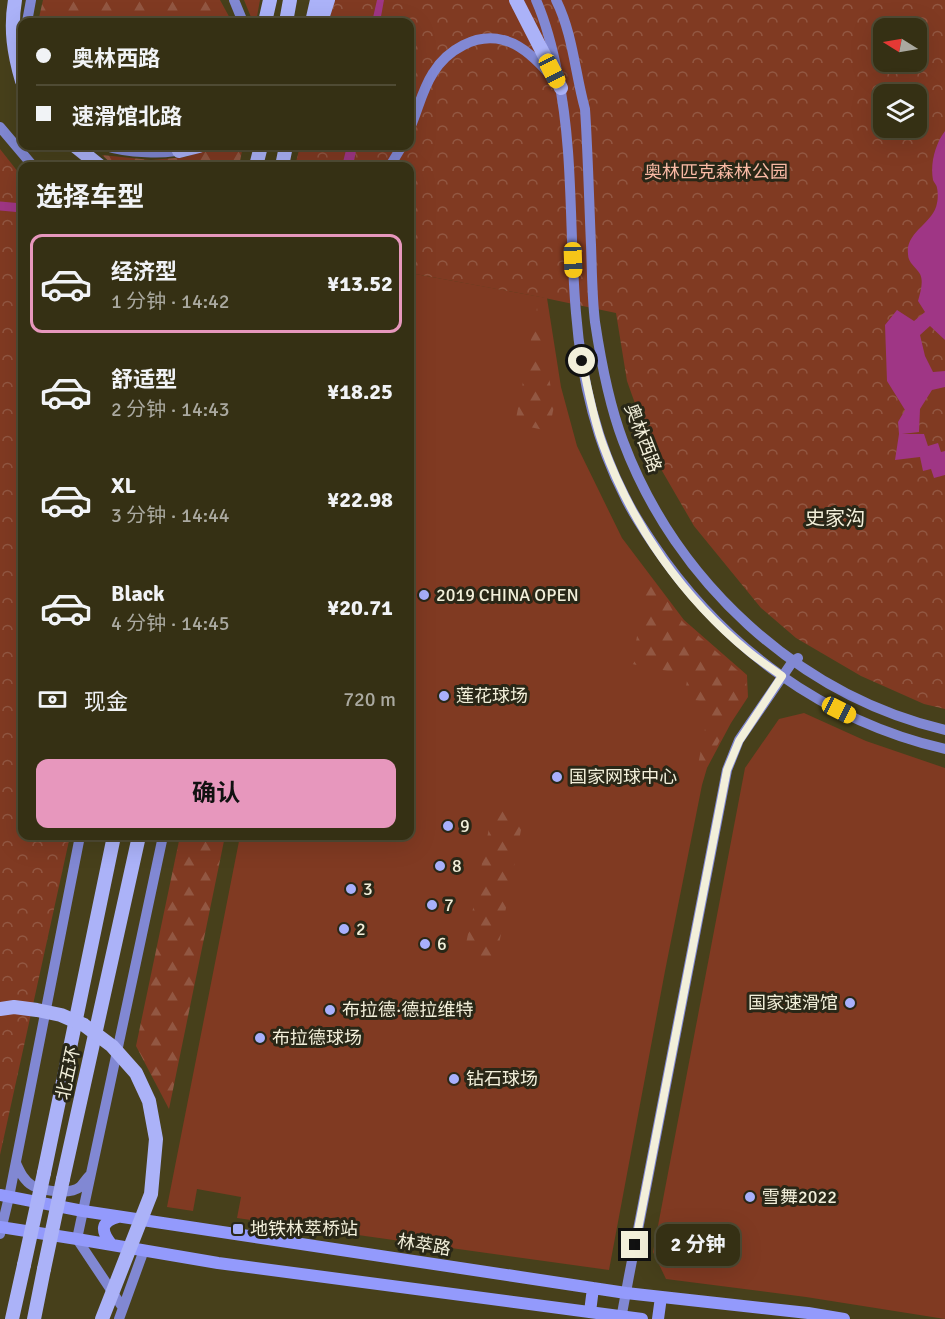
<!DOCTYPE html>
<html lang="zh">
<head>
<meta charset="utf-8">
<style>
  :root { --surface:#353014; --page:#3d381d; --text:#f1f3f6; --muted:#aaa9a0; --line:#4f4b34; --accent:#e797bd }
  body { margin:0; font-family:Signika,"Noto Sans SC",sans-serif; background:var(--page); color:var(--text); height:100vh; display:flex; flex-direction:column; font-size:22px; white-space:nowrap }
  * { box-sizing:border-box; margin:0 }
  p { font-size:20px; color:var(--muted) }
  .icon { flex:none; width:33px; height:33px; fill:none; stroke:currentColor; stroke-width:2; stroke-linecap:round; stroke-linejoin:round }
  .map { position:relative; flex:1; overflow:hidden }
  .side { position:absolute; left:18px; top:162px; width:396px; height:678px; display:flex; flex-direction:column; background:var(--surface); border-radius:12px; box-shadow:0 6px 24px #0002,0 0 0 2px var(--line) }
  .side>* { flex:none }
  .hud { position:absolute; left:18px; top:18px; width:396px; height:132px; border-radius:12px; box-shadow:0 6px 24px #0002,0 0 0 2px var(--line); display:grid; align-content:center; height:132px; padding:0 18px; background:var(--surface) }
  .needle { width:39px; rotate:281deg }
  .buttons { position:absolute; left:873px; top:18px; display:grid; gap:12px }
  .buttons a { display:grid; place-items:center; width:54px; height:54px; border-radius:12px; background:var(--surface); box-shadow:0 6px 24px #0002,0 0 0 2px var(--line); font-size:30px }
  .end { position:absolute; width:27px; height:27px; margin:-14px; border:8px solid #f2efda; background:#111; box-shadow:0 0 0 3px #111 }
  .from { border-radius:50% }
  .bubble { position:absolute; height:42px; border-radius:12px; background:var(--surface); box-shadow:0 6px 24px #0002,0 0 0 2px var(--line); font-size:20px; font-weight:700; line-height:42px; text-align:center }
  .car { position:absolute; width:18px; height:36px; margin:-18px -9px; border-radius:8px; box-shadow:0 0 4px 2px #0007; background:linear-gradient(#f5c518 24%,#345 0 40%,#f5c518 0 76%,#345 0 86%,#f5c518 0) }
  .hud b { display:flex; align-items:center; gap:21px; height:57px; font-size:22px }
  .hud b+b { border-top:2px solid var(--line) }
  .hud i { width:15px; height:15px; background:var(--text) }
  ul { padding:0; list-style:none }
  li { display:flex; align-items:center; gap:18px; height:99px; margin:0 12px 9px; padding:0 6px; border:3px solid transparent; border-radius:12px }
  li div { flex:1 }
  li b { display:block; font-size:22px }
  li em { font-style:normal; font-weight:700 }
  li.selected { border-color:var(--accent) }
  li>.icon { width:54px; height:54px; stroke-width:1.5 }
  h2 { padding:0 18px; font-size:27px; line-height:72px }
  .pay { display:flex; align-items:center; gap:15px; height:66px; padding:0 18px; font-size:22px }
  .pay p { margin-inline-start:auto }
  .action { display:flex; gap:12px; margin-top:auto; padding:12px 18px }
  .action a { flex:1; height:69px; border-radius:12px; background:var(--accent); color:#111; font-size:24px; font-weight:700; line-height:69px; text-align:center }
  .map>svg:first-child { display:block }
</style>
</head>
<body>
<div class="map">
<svg width="945" height="1319" viewBox="0 0 945 1319">
  <defs>
    <pattern id="forest-firs" width="22" height="20" patternUnits="userSpaceOnUse" patternTransform="scale(1.5)"><rect width="22" height="20" fill="#803a22"/><path d="M5 1l3.5 6h-7zM16 11l3.5 6h-7z" fill="#925742"/></pattern>
    <pattern id="park-crowns" width="20" height="18" patternUnits="userSpaceOnUse" patternTransform="scale(1.5)"><rect width="20" height="18" fill="#803a22"/><path d="M2 6a3 3 0 1 1 6 0M12 15a3 3 0 1 1 6 0" fill="none" stroke="#925742"/></pattern>
  </defs>
  <rect width="100%" height="100%" fill="#47401b"/>
  <path fill="#803a22" d="M410,273L547,298L561,387L577,446L622,538L684,620L747,675L748,697L731,723L707,768L702,785L665,971L609,1270L237,1218L241,1197L197,1189L193,1211L167,1207L240,836H410Z
    M804,713L866,741L945,768V1319L806,1297L666,1279L653,1252L745,768L779,719Z"/>
  <path fill="url(#forest-firs)" d="M43,0H220L232,22H38Z
    M244,0H260L256,22H253Z
    M214,146H243L239,166H114L102,155L151,160L186,157Z
    M537,308L554,406L549,431L515,424Z
    M648,575L683,622L746,678L747,696L730,721L706,767L698,765L710,703L684,698L688,675L632,664Z
    M494,803L525,809L495,965L463,959Z
    M180,836H225L169,1109L136,1046Z"/>
  <path fill="url(#park-crowns)" fill-rule="evenodd" d="M334,0H945V709L924,704L861,676L796,638L761,608L694,526L654,457L627,381L616,313L540,297L410,273V166H295L300,146H410V22H329ZM884,28H916V62H884ZM884,94H916V128H884Z
    M0,149L22,177V836H70L0,1155Z"/>
  <path fill="#9f3685" d="M377,0H384L380,22H372Z
    M945,131V340L930,326L920,335L925,356L933,372L945,371V387L932,390L920,409L919,432L902,434H924L928,446L938,443L941,452L945,451V475L934,478L931,469L923,471L920,457L895,460L899,434L898,422L905,410L887,381L885,325L897,310L914,321L925,312L918,301C920,293 924,282 920,274C916,267 908,263 908,254C905,232 934,223 937,203C938,199 938,192 937,188C937,185 934,183 933,180C930,164 935,144 945,131Z
    M347,146H357L353,166H342Z"/>
  <g fill="none" stroke-linecap="round" stroke-linejoin="round">
    <path stroke="#9f3685" stroke-width="9" d="M0,206L22,208"/>
    <path stroke="#8188d3" stroke-width="10" d="M234,0L243,22
      M536,0C547,25 553,50 558,76C574,154 569,234 576,313C581,376 596,441 625,497C633,514 644,530 654,545C723,647 824,721 945,749
      M556,0C573,34 575,73 585,109C588,154 589,200 591,245C592,271 592,297 595,322C601,362 609,404 623,441C676,582 798,695 945,730
      M27,22L31,0
      M0,127L33,166
      M410,128C418,110 422,90 433,73C447,50 476,33 503,40C522,44 539,62 551,76
      M106,146C123,152 169,156 185,148
      M390,166L402,146
      M16,1163C20,1172 24,1181 33,1186C44,1191 70,1195 80,1187C83,1184 86,1179 89,1176
      M0,1234L9,1197L80,836
      M123,1308L144,1250
      M119,1319L123,1308L77,1239L163,836
      M621,1319L629,1276L727,770L739,740L793,661L798,658"/>
    <path stroke="#939afc" stroke-width="12" d="M0,1195L83,1211L626,1293L808,1313L844,1319
      M0,1227L77,1239L218,1263L642,1319
      M111,1244C101,1231 100,1222 118,1217
      M590,1312L593,1288
      M658,1319L661,1297"/>
    <path stroke="#abb2f8" stroke-width="14" d="M15,0C10,29 14,54 22,81
      M516,0L561,88
      M265,22L270,0
      M286,22L290,0
      M312,22L317,0
      M321,22L328,0
      M75,146L100,166
      M179,151L199,146
      M256,166L261,146
      M282,166L286,146
      M44,1173L114,836
      M63,1179L139,836
      M12,1319L24,1265
      M34,1319L44,1269"/>
    <path stroke="#abb2f8" stroke-width="14" d="M0,1009L14,1007L37,1010L61,1015L84,1025L112,1046L136,1073L149,1101L156,1139L151,1194L102,1319
      M24,1265L44,1173
      M44,1269L63,1179"/>
  </g>
  <g fill="none" stroke-linecap="round" stroke-linejoin="round">
    <path stroke="#f2efda" stroke-width="8" d="M582,361C588,389 593,418 603,445C632,525 683,598 749,652C760,661 771,668 782,676L739,741L727,770L635,1245"/>
  </g>
  <g fill="#a8b0fc" stroke="#292717" stroke-width="2">
    <circle cx="424" cy="595" r="6"/>
    <circle cx="444" cy="696" r="6"/>
    <circle cx="557" cy="777" r="6"/>
    <circle cx="448" cy="826" r="6"/>
    <circle cx="440" cy="866" r="6"/>
    <circle cx="351" cy="889" r="6"/>
    <circle cx="432" cy="905" r="6"/>
    <circle cx="344" cy="929" r="6"/>
    <circle cx="425" cy="944" r="6"/>
    <circle cx="850" cy="1003" r="6"/>
    <circle cx="330" cy="1010" r="6"/>
    <circle cx="260" cy="1038" r="6"/>
    <circle cx="454" cy="1079" r="6"/>
    <circle cx="750" cy="1197" r="6"/>
    <rect x="232" y="1223" width="12" height="12" rx="3"/>
  </g>
  <g text-anchor="middle" stroke-width="6" stroke-linejoin="round" paint-order="stroke">
    <g font-size="18" fill="#f9baa5" stroke="#292717">
      <text x="716" y="178">奥林匹克森林公园</text>
    </g>
    <g font-size="18" fill="#f2efda" stroke="#292717">
      <text transform="translate(643 438) rotate(69)" y="6">奥林西路</text>
      <text transform="translate(68 1073) rotate(-78)" y="6">北五环</text>
      <text transform="translate(424 1245) rotate(9)" y="6">林萃路</text>
    </g>
    <g font-size="18" fill="#f2efda" stroke="#292717" text-anchor="start">
      <text x="436" y="601">2019 CHINA OPEN</text>
      <text x="456" y="702">莲花球场</text>
      <text x="569" y="783">国家网球中心</text>
      <text x="460" y="832">9</text>
      <text x="452" y="872">8</text>
      <text x="363" y="895">3</text>
      <text x="444" y="911">7</text>
      <text x="356" y="935">2</text>
      <text x="437" y="950">6</text>
      <text x="838" y="1009" text-anchor="end">国家速滑馆</text>
      <text x="342" y="1016">布拉德·德拉维特</text>
      <text x="272" y="1044">布拉德球场</text>
      <text x="466" y="1085">钻石球场</text>
      <text x="762" y="1203">雪舞2022</text>
      <text x="250" y="1235">地铁林萃桥站</text>
    </g>
    <g font-size="20" fill="#f2efda" stroke="#292717">
      <text x="835" y="525">史家沟</text>
    </g>
  </g>
</svg>
<div class="buttons">
<a><svg class="needle" viewBox="-14 -14 28 28"><path d="M0-13l5 13h-10z" fill="#e53935"/><path d="M0 13l5-13h-10z" fill="#aaa9a0"/></svg></a>
<a><svg class="icon" aria-label="layers" viewBox="0 0 24 24"><path d="M12 4l9 5-9 5-9-5zM3 14l9 5 9-5"/></svg></a>
</div>
<i class="end from" style="left:582px;top:361px"></i>
<i class="end" style="left:635px;top:1245px"></i>
<div class="bubble" style="left:656px;top:1224px;width:84px">2 分钟</div>
<i class="car" style="left:552px;top:71px;rotate:153deg"></i>
<i class="car" style="left:573px;top:260px;rotate:178deg"></i>
<i class="car" style="left:839px;top:710px;rotate:117deg"></i>
<div class="hud">
<b><i class="from"></i>奥林西路</b>
<b><i></i>速滑馆北路</b>
</div>
<section class="side">
<h2>选择车型</h2>
<ul>
<li class="selected"><svg class="icon" aria-label="car" viewBox="0 0 24 24"><path d="M5 17H2v-5l4-1 3-4h7l3 4 3 1v5h-3M9 17h6M6 11h13"/><circle cx="7" cy="17" r="2"/><circle cx="17" cy="17" r="2"/></svg><div><b>经济型</b><p>1 分钟 · 14:42</p></div><em>¥13.52</em></li>
<li><svg class="icon" aria-label="car" viewBox="0 0 24 24"><path d="M5 17H2v-5l4-1 3-4h7l3 4 3 1v5h-3M9 17h6M6 11h13"/><circle cx="7" cy="17" r="2"/><circle cx="17" cy="17" r="2"/></svg><div><b>舒适型</b><p>2 分钟 · 14:43</p></div><em>¥18.25</em></li>
<li><svg class="icon" aria-label="car" viewBox="0 0 24 24"><path d="M5 17H2v-5l4-1 3-4h7l3 4 3 1v5h-3M9 17h6M6 11h13"/><circle cx="7" cy="17" r="2"/><circle cx="17" cy="17" r="2"/></svg><div><b>XL</b><p>3 分钟 · 14:44</p></div><em>¥22.98</em></li>
<li><svg class="icon" aria-label="car" viewBox="0 0 24 24"><path d="M5 17H2v-5l4-1 3-4h7l3 4 3 1v5h-3M9 17h6M6 11h13"/><circle cx="7" cy="17" r="2"/><circle cx="17" cy="17" r="2"/></svg><div><b>Black</b><p>4 分钟 · 14:45</p></div><em>¥20.71</em></li>
</ul>
<div class="pay"><svg class="icon" aria-label="cash" viewBox="0 0 24 24"><path d="M3 7h18v10H3z"/><circle cx="12" cy="12" r="2"/></svg>现金<p>720 m</p></div>
<div class="action"><a>确认</a></div>
</section>
</div>
</body>
</html>
